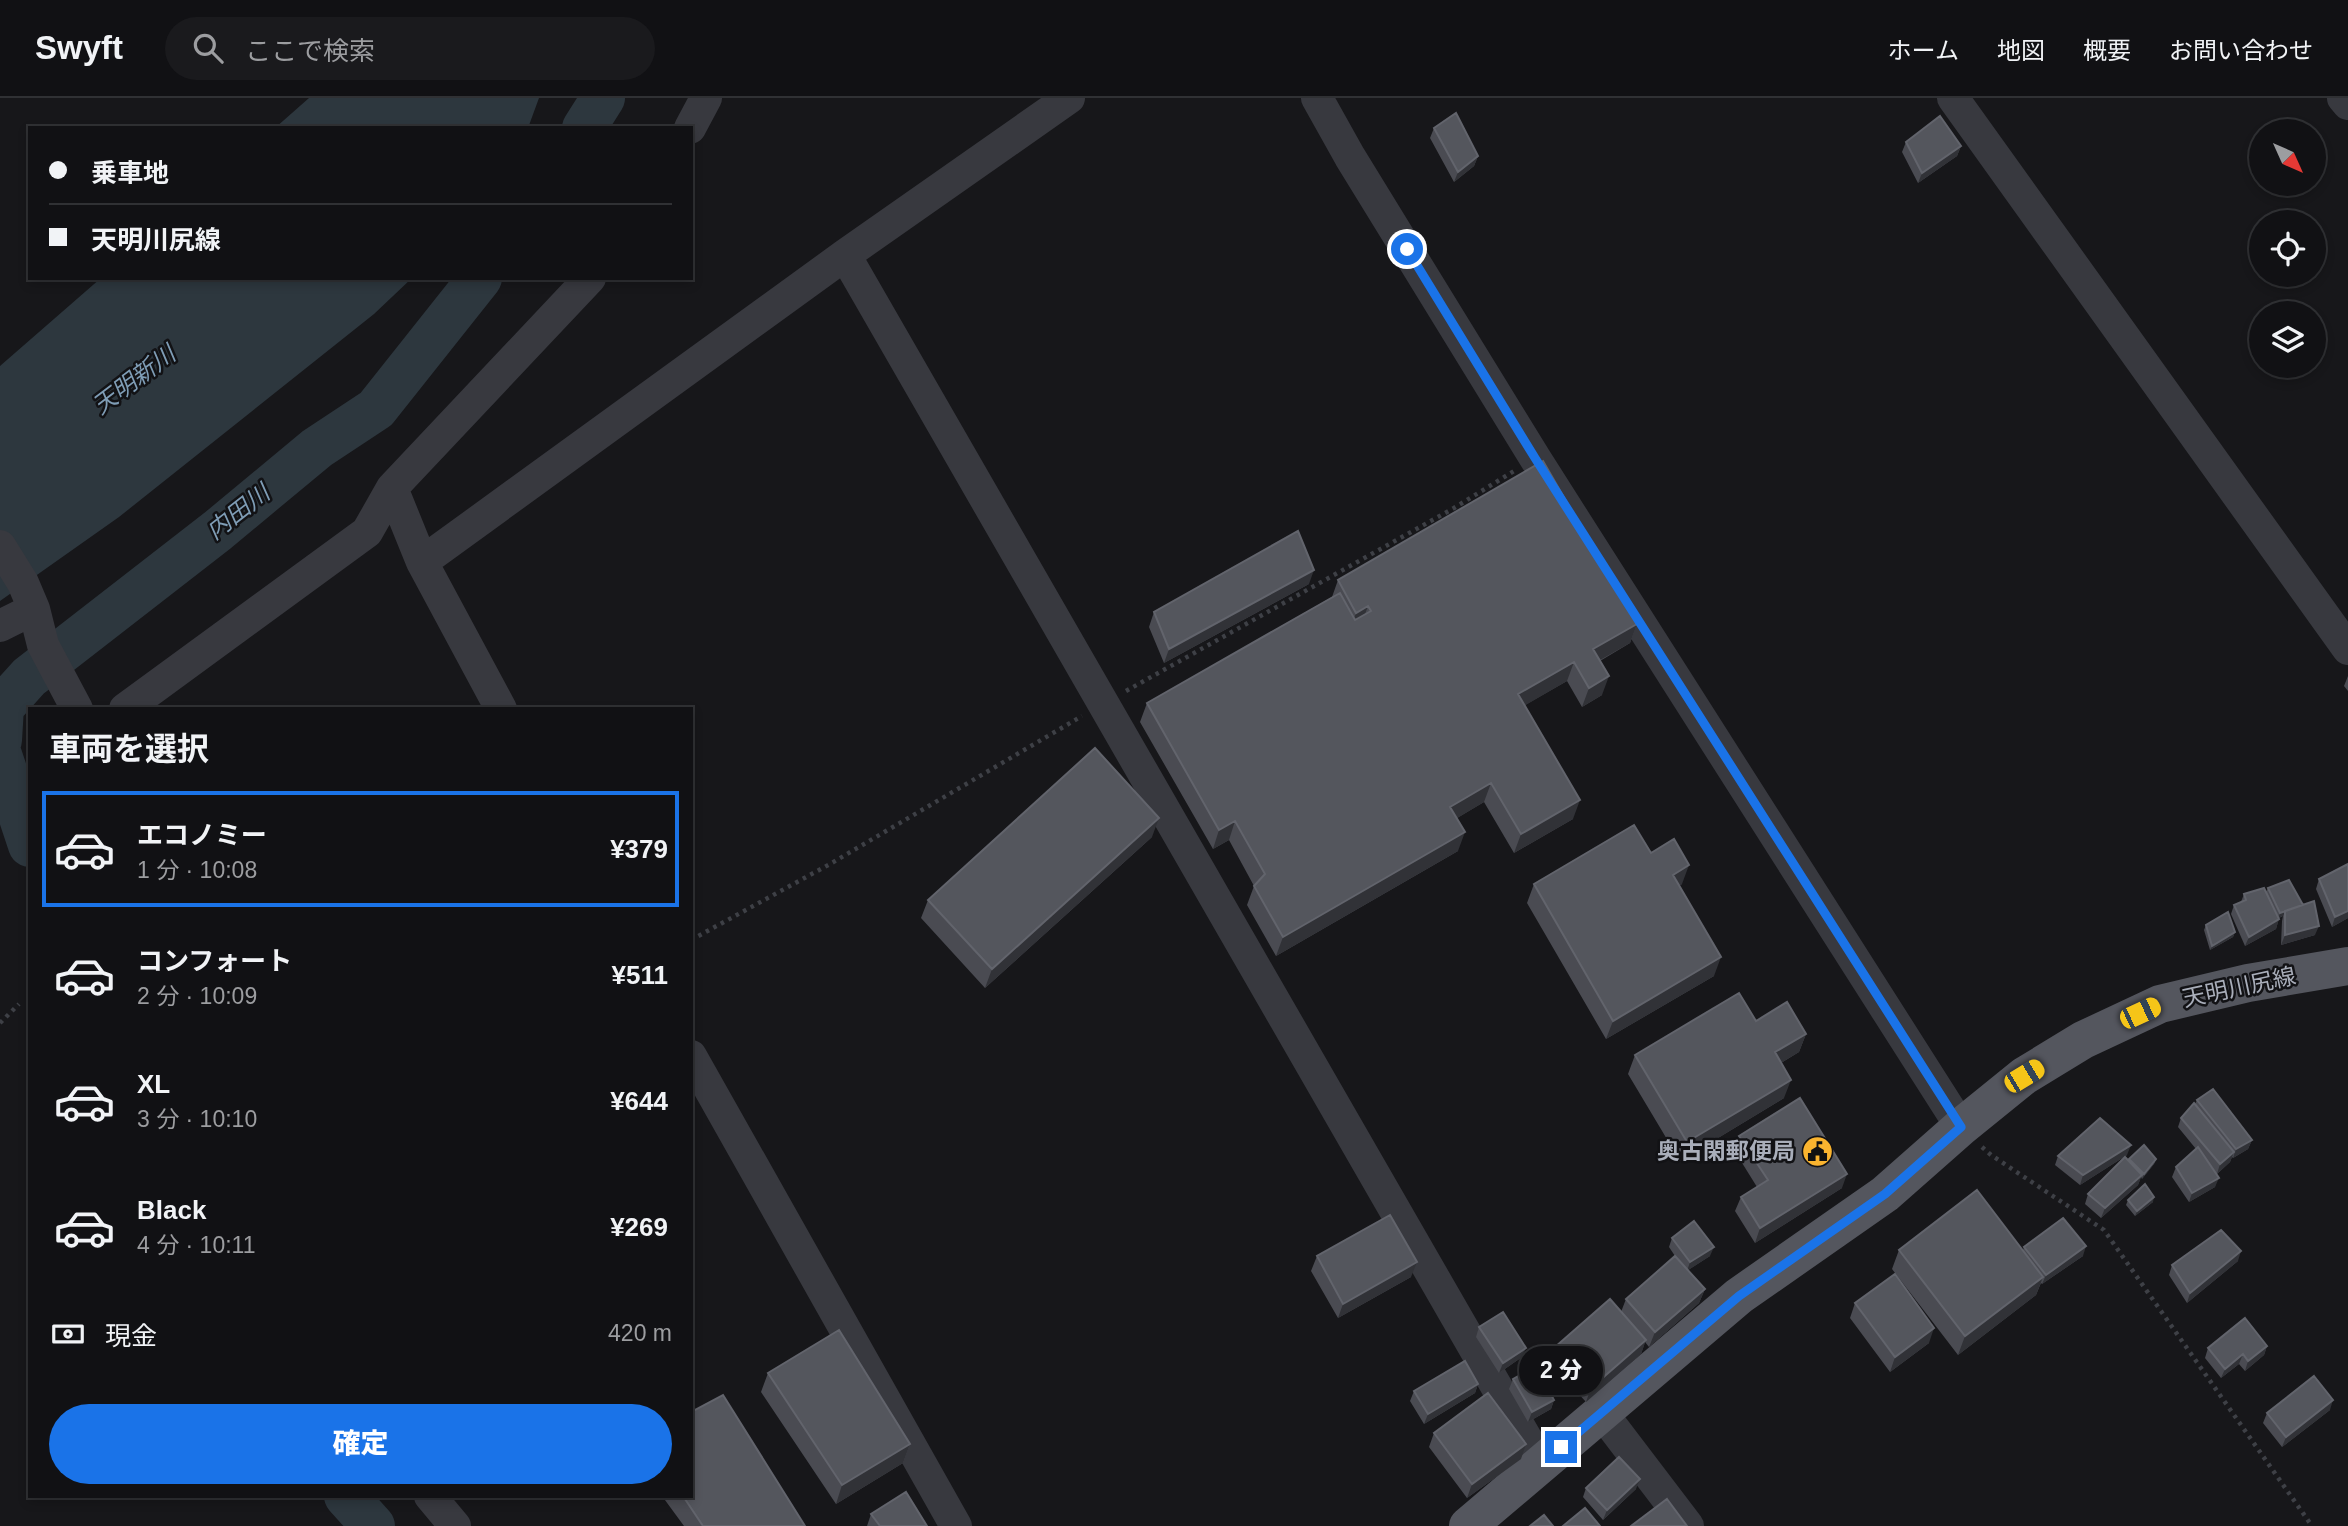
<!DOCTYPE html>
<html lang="ja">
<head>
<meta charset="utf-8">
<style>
  :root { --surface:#111114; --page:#1a1a1d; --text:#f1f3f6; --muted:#9c9da0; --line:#303134; --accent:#1a73e8 }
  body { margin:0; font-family:Helvetica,"Noto Sans JP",sans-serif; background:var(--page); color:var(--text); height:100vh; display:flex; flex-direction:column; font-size:26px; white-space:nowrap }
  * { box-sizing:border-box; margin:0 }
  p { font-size:23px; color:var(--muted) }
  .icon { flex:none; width:38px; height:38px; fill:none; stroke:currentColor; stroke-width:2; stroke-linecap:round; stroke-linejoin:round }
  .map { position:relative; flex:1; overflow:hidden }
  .side { position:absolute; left:28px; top:609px; width:665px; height:791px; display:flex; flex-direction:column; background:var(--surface); border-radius:0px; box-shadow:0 4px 10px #0003,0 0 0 2px var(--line) }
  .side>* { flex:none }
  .guide { position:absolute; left:28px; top:28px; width:665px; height:154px; border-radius:0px; box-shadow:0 4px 10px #0003,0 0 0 2px var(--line); display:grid; align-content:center; height:154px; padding:0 21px; background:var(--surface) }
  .needle { width:46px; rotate:135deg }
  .controls { position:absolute; left:2249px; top:21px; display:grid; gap:14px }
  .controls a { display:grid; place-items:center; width:77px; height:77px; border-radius:50%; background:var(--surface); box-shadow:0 4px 10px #0003,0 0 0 2px var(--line); font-size:35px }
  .end { position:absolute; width:32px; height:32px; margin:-16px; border:9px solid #1a73e8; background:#fff; box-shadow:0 0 0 4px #fff }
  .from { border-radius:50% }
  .bubble { position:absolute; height:49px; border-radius:24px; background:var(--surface); box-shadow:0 4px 10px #0003,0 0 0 2px var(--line); font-size:23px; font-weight:800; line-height:49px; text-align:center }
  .car { position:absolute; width:21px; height:42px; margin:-21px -10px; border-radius:9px; box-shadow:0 0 5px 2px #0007; background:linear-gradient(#f5c518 24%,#345 0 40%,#f5c518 0 76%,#345 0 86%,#f5c518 0) }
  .guide b { display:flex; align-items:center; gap:24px; height:66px; font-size:26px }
  .guide b+b { border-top:2px solid var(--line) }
  .guide i { width:18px; height:18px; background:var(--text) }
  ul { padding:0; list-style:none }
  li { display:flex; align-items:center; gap:21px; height:116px; margin:0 14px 10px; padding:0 7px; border:4px solid transparent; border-radius:0px }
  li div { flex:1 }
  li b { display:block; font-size:26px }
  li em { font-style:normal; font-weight:800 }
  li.on { border-color:var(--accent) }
  li>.icon { width:63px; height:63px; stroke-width:1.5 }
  h2 { padding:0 21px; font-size:32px; line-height:84px }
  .pay { display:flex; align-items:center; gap:18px; height:77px; padding:0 21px; font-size:26px }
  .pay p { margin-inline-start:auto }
  .action { display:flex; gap:14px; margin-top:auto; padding:14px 21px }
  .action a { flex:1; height:80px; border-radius:42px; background:var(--accent); color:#fff; font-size:28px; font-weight:800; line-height:80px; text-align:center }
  header { display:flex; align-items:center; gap:42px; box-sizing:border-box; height:98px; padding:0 35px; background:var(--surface); border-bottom:2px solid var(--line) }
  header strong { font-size:33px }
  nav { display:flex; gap:38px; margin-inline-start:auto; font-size:24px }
  .search { width:490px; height:63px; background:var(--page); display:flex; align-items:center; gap:18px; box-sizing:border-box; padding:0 24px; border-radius:38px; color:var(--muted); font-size:26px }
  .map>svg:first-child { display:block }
</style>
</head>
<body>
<header>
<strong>Swyft</strong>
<div class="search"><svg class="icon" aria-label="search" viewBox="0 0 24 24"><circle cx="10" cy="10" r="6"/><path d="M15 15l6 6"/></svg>ここで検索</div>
<nav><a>ホーム</a><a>地図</a><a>概要</a><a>お問い合わせ</a></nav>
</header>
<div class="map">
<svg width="2348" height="1428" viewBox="0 0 2348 1428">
  <rect width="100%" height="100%" fill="#17171a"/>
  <path fill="#2d373e" d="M309,0H539L528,30H275Z
    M101,180H412L374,216L119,419L0,503V268Z"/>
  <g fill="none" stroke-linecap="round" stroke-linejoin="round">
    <path stroke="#2d373e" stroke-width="44" d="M584,30L603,0
      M0,642L2,609L29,579L217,433L317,350L376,311L480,180
      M0,657L30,747
      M346,1398L373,1428"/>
    <path stroke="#3e4046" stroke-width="4.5" stroke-dasharray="3.5 5" stroke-linecap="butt" d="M1126,593L1454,410L1514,373
      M691,842L830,766L1082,618
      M0,925L19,906
      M1982,1049L1991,1057L2104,1132L2312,1428"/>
    <path stroke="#38393f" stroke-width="32" d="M1317,0L1350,59L1535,360L1961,1029
      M1953,0L2348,551
      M2343,0L2348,6
      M690,30L706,0
      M845,157L1541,1366
      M392,390L422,464L501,611
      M0,448L23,485L34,511L43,547L77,611
      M422,464L845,157L1069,0
      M0,528L34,511
      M125,611L367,434L392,390L590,180
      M691,958L956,1428
      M1602,1315L1688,1428
      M430,1398L455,1428"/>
    <path stroke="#54565e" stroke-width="38" d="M1468,1428L1739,1198L1885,1096L1961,1029L2024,978L2083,942L2160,906L2248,885L2348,868"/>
  </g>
  <path fill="#4a4b52" d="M1434,30L1478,58L1474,68L1454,84L1430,40Z
    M1906,44L1961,48L1957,58L1918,85L1902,54Z
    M1338,482L1637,526L1630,545L1600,563L1602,597L1582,609L1567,583L1525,607L1573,721L1514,755L1484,704L1457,720L1458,753L1276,858L1247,807L1254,788L1229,742L1213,751L1140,624L1147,605L1332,499Z
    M1309,486L1164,565L1149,529L1154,514Z
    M2348,578V593L2344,588Z
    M1152,739L985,890L921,820L928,802Z
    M1651,755L1682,786L1679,788L1714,878L1606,941L1527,805L1534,786Z
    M2348,766V820L2332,829L2316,791L2319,781Z
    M2268,790L2315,837L2281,847L2282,823L2283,818L2279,820L2276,831L2245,848L2231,816L2234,807L2241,804L2244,796L2266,794Z
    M2206,827L2235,834L2233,839L2210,852L2204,832Z
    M1756,923L1806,936L1799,954L1781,965L1784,1000L1680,1063L1628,976L1635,957Z
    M2197,1002L2252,1042L2248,1051L2233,1060L2232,1059L2230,1064L2217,1076L2215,1089L2189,1104L2172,1079L2176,1069L2196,1051L2178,1029L2181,1020L2195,1006Z
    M1739,1038L1842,1090L1755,1145L1735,1113L1741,1099L1757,1089L1734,1052Z
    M2127,1057L2080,1087L2055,1067L2058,1058Z
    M2129,1061H2156L2154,1066L2142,1081L2141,1079L2138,1087L2101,1120L2085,1106L2088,1096L2129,1063Z
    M2128,1102L2153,1104L2135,1118L2126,1107Z
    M1672,1140L1710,1158L1688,1172L1705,1191L1699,1205L1649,1249L1645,1244L1641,1256L1586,1304L1550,1264L1555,1249L1621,1214L1626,1201L1675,1158L1669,1149Z
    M2024,1149L2083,1158L2042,1186L2041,1185L2036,1197L1958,1257L1892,1171L1899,1152H2023Z
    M1317,1158L1411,1179L1338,1220L1311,1173Z
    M2238,1163L2187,1205L2169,1177L2172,1167Z
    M1855,1205L1929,1245L1890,1274L1850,1220Z
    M1479,1229L1522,1259L1499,1275L1476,1239Z
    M2267,1248L2264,1257L2245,1273L2239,1266L2221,1280L2205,1260L2208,1250Z
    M768,1275L910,1346L903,1365L836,1406L761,1294Z
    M1513,1281L1554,1302L1551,1311L1528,1324L1509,1291Z
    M1478,1286L1475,1295L1424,1326L1410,1303L1414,1293Z
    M2330,1312L2282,1349L2263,1325L2267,1315Z
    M1434,1335L1521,1361L1467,1400L1429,1349Z
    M1586,1390L1636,1391L1603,1422L1583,1399Z
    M662,1398H691L805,1428H684Z
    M871,1416L927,1428H867Z"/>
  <path fill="#313237" d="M1961,48L1957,58L1918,85L1922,75Z
    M1478,58L1474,68L1454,84L1458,74Z
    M1314,472L1309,486L1164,565L1169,551Z
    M1368,508L1361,527L1349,534L1356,515Z
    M1637,526L1630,545L1586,570L1593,551Z
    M1574,564L1567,583L1512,615L1518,596Z
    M1609,578L1602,597L1582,609L1589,590Z
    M1491,685L1484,704L1444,728L1450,709Z
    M1580,702L1573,721L1514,755L1521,736Z
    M1159,720L1152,739L985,890L992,871Z
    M1235,723L1229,742L1213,751L1219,732Z
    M1465,734L1458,753L1276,858L1283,839Z
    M1689,767L1682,786L1666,796L1673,777Z
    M2348,813V820L2332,829L2335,819Z
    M2285,814L2283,818L2278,820L2280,815Z
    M2279,821L2276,831L2245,848L2249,839Z
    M2319,828L2315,837L2281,847L2285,837Z
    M2235,834L2233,839L2210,852L2212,848Z
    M1721,859L1714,878L1606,941L1613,923Z
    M1806,936L1799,954L1768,973L1775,954Z
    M1791,982L1784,1000L1680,1063L1687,1044Z
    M2252,1042L2248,1051L2233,1060L2236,1051Z
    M2131,1047L2127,1057L2080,1087L2083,1077Z
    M2234,1054L2230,1064L2217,1076L2220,1066Z
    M2156,1061L2154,1066L2142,1081L2144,1076Z
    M1847,1076L1842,1090L1755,1145L1760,1130Z
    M2142,1077L2138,1087L2101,1120L2105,1110Z
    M2219,1080L2215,1089L2189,1104L2192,1095Z
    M2154,1099L2153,1104L2135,1118L2137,1113Z
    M2086,1148L2083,1158L2042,1186L2046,1177Z
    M1714,1149L1710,1158L1687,1173L1690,1164Z
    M2241,1153L2238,1163L2187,1205L2190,1195Z
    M1417,1164L1411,1179L1338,1220L1343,1206Z
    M2043,1179L2036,1197L1958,1257L1965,1238Z
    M1705,1191L1699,1205L1649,1249L1655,1234Z
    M1934,1230L1929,1245L1890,1274L1895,1259Z
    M1646,1242L1641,1256L1586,1304L1591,1290Z
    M2267,1248L2264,1257L2245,1273L2248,1263Z
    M1526,1250L1522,1259L1499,1275L1503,1265Z
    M2243,1256L2239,1266L2221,1280L2225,1271Z
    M1478,1286L1475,1295L1424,1326L1428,1316Z
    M1554,1302L1551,1311L1528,1324L1532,1314Z
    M2333,1302L2330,1312L2282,1349L2286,1339Z
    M910,1346L903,1365L836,1406L842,1387Z
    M1526,1346L1521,1361L1467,1400L1472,1386Z
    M1640,1381L1636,1391L1603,1422L1607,1412Z"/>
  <path fill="#54565d" stroke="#62646c" stroke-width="2" d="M1456,15L1478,58L1458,74L1434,30Z
    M1940,18L1961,48L1922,75L1906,44Z
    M1543,363L1637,526L1593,551L1609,578L1589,590L1574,564L1518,596L1580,702L1521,736L1491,685L1450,709L1465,734L1283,839L1254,788L1265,776L1235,723L1219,732L1147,605L1340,495L1355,522L1371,513L1368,508L1356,515L1338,482Z
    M1298,433L1314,472L1169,551L1154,514Z
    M1095,650L1159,720L992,871L928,802Z
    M1634,727L1651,755L1674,741L1689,767L1673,777L1721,859L1613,923L1534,786Z
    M2348,766V813L2335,819L2319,781Z
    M2289,782L2303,807L2280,815L2268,790Z
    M2264,790L2279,821L2249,839L2234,807L2246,802L2244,796Z
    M2314,803L2319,828L2285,837V813Z
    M2228,814L2235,834L2212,848L2206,827Z
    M1739,895L1756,923L1787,904L1806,936L1775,954L1791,982L1687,1044L1635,957Z
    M2213,991L2252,1042L2236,1051L2197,1002Z
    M1800,1000L1847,1076L1760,1130L1741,1099L1768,1082L1739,1038Z
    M2194,1005L2234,1054L2220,1066L2181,1020Z
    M2100,1020L2131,1047L2083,1077L2058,1058Z
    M2144,1047L2156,1061L2144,1076L2129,1061Z
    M2198,1049L2219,1080L2192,1095L2176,1069Z
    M2125,1059L2142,1077L2105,1110L2088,1096Z
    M2145,1086L2154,1099L2137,1113L2128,1102Z
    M1977,1092L2043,1179L1965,1238L1899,1152Z
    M1390,1117L1417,1164L1343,1206L1317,1158Z
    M2063,1120L2086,1148L2046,1177L2024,1149Z
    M1694,1123L1714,1149L1690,1164L1672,1140Z
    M2221,1132L2241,1153L2190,1195L2172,1167Z
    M1675,1158L1705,1191L1655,1234L1626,1201Z
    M1895,1176L1934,1230L1895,1259L1855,1205Z
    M1610,1201L1646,1242L1591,1290L1555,1249Z
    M1503,1214L1526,1250L1503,1265L1479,1229Z
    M2245,1220L2267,1248L2248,1263L2243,1256L2225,1271L2208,1250Z
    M839,1232L910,1346L842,1387L768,1275Z
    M1465,1263L1478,1286L1428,1316L1414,1293Z
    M1536,1268L1554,1302L1532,1314L1513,1281Z
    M2314,1278L2333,1302L2286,1339L2267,1315Z
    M1488,1295L1526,1346L1472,1386L1434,1335Z
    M723,1297L805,1428H703L683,1398H691V1314Z
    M1619,1359L1640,1381L1607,1412L1586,1390Z
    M906,1394L927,1428H880L871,1416Z
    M1667,1401L1687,1428H1631Z
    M1585,1410L1600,1428H1563Z
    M1544,1417L1553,1428H1530Z"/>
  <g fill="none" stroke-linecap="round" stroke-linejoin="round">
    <path stroke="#1a73e8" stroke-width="9" d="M1407,151L1535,360L1961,1029L1885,1096L1739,1198L1561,1349"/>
  </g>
  <defs>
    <symbol id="civic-disc" viewBox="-11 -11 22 22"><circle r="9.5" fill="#fab42f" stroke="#121215"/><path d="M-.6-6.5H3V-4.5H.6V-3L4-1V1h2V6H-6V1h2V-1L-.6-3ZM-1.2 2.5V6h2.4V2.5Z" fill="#111"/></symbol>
  </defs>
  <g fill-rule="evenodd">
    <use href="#civic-disc" x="1800" y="1036" width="35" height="35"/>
  </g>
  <g text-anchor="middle" stroke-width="5" stroke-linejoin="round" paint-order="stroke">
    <g font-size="23" fill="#a9aeba" stroke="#121215">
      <text transform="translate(2239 889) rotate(-12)" y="8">天明川尻線</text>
    </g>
    <g font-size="23" font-weight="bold" fill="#a9aeba" stroke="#121215" text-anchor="end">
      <text x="1795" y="1061">奥古閑郵便局</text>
    </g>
    <g font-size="24" font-style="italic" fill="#7f9db6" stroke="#121215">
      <text transform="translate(134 282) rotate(-37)" y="8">天明新川</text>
      <text transform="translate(238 414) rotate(-38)" y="8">内田川</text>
    </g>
  </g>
</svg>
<div class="controls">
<a><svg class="needle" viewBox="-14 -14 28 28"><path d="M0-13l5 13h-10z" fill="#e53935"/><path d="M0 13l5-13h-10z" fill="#9c9da0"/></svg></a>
<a><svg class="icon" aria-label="locate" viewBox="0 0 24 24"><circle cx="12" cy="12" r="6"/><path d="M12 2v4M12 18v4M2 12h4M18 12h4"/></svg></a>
<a><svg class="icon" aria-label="layers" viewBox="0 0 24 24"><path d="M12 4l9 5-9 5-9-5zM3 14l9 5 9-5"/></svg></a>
</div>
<i class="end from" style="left:1407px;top:151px"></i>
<i class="end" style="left:1561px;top:1349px"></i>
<div class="bubble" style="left:1519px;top:1248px;width:84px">2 分</div>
<i class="car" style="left:2140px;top:915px;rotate:65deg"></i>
<i class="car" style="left:2024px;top:978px;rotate:59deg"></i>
<div class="guide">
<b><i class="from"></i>乗車地</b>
<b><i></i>天明川尻線</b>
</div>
<section class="side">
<h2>車両を選択</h2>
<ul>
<li class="on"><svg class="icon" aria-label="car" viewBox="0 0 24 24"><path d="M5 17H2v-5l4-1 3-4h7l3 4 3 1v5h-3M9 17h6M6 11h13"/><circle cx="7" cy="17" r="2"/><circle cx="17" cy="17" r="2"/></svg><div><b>エコノミー</b><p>1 分 · 10:08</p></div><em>¥379</em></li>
<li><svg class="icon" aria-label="car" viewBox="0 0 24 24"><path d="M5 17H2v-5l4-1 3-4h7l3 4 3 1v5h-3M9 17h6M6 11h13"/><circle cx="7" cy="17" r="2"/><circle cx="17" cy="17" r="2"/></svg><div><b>コンフォート</b><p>2 分 · 10:09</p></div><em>¥511</em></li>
<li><svg class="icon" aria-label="car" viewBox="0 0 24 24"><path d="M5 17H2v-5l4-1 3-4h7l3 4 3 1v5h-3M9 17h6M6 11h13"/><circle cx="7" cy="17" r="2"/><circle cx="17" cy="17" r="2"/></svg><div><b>XL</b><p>3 分 · 10:10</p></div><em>¥644</em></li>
<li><svg class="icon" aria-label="car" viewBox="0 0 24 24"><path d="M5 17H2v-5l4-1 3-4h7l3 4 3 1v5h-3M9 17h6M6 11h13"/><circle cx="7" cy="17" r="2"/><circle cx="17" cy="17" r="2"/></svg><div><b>Black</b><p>4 分 · 10:11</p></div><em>¥269</em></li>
</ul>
<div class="pay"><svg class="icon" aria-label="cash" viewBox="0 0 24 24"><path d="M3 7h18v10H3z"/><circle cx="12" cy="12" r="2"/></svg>現金<p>420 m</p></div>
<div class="action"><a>確定</a></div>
</section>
</div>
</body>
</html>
